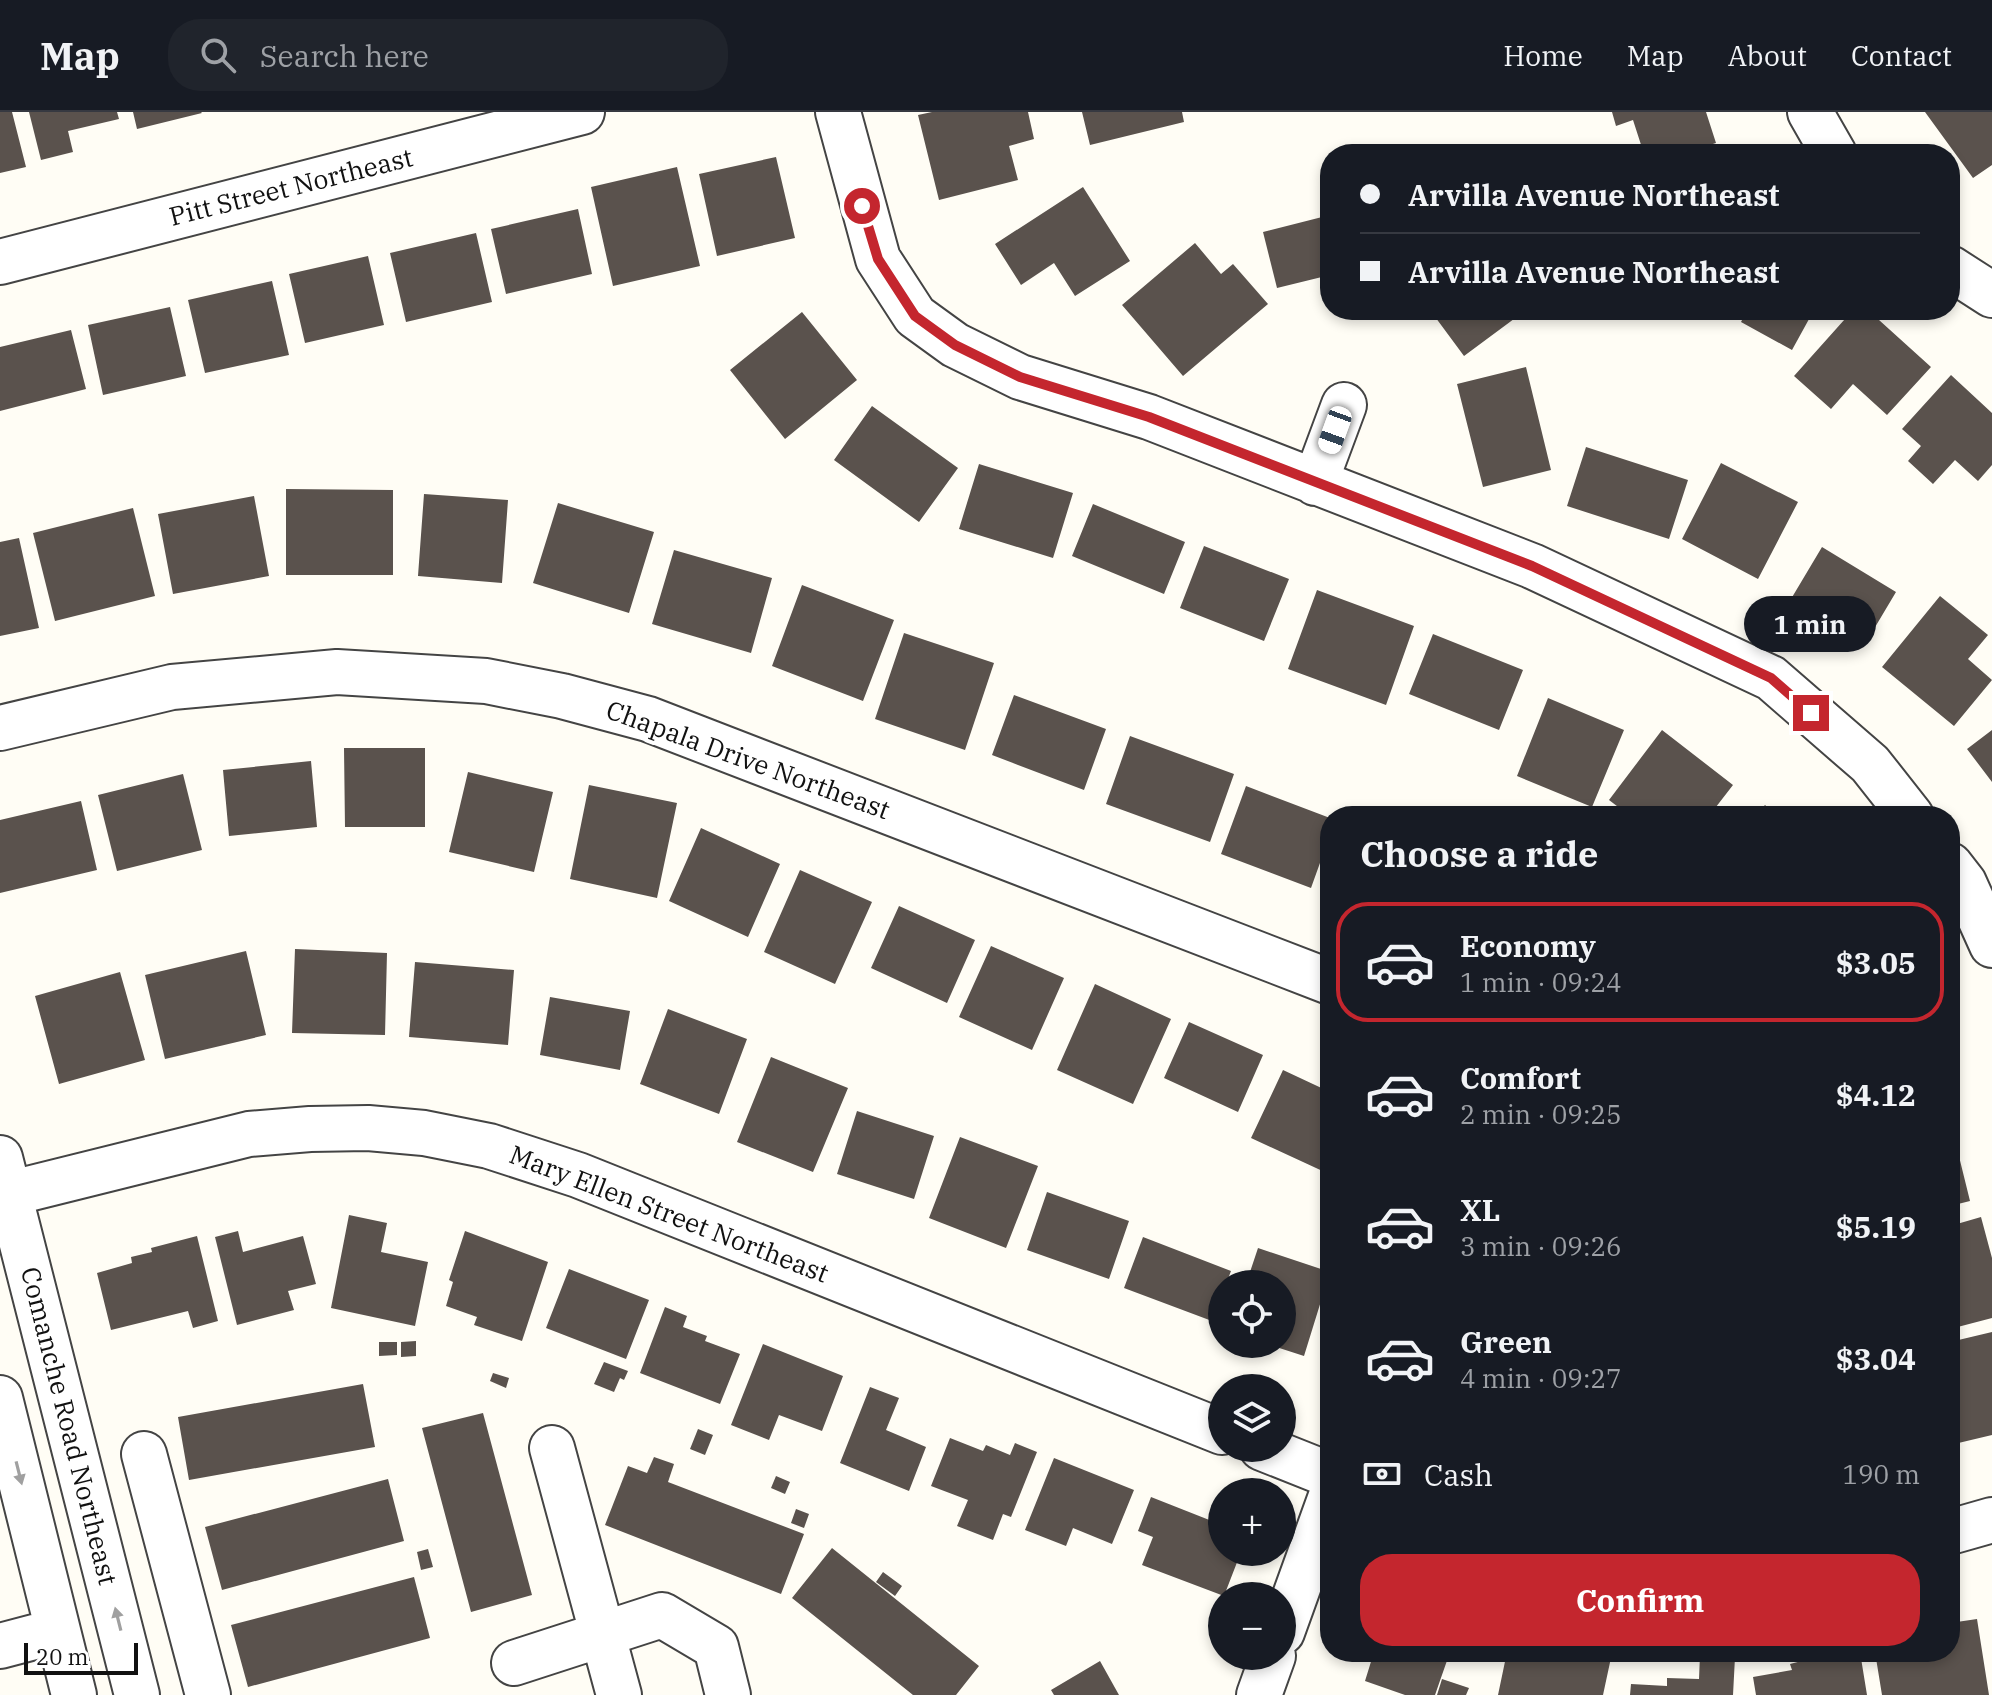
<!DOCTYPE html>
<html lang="en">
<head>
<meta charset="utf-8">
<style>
  :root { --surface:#171b24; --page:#20242c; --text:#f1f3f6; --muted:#9ea1a6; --line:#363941; --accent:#c4262e }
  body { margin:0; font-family:"IBM Plex Serif",serif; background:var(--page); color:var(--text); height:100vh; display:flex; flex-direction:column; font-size:30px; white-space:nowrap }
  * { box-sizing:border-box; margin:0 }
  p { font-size:26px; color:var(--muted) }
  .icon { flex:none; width:44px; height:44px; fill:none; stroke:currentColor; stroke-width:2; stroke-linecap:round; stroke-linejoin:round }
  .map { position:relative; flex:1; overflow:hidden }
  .details { position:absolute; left:1320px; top:694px; width:640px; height:856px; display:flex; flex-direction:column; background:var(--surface); border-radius:32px; box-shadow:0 4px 12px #0003 }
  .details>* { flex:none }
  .top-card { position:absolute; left:1320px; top:32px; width:640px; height:176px; border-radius:32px; box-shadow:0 4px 12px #0003; display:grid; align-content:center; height:176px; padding:0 40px; background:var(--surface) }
  .tools { position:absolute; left:1208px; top:1158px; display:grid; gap:16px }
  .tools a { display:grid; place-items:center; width:88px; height:88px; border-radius:50%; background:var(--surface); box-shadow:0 4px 12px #0003; font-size:40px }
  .scale { position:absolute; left:24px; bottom:20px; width:114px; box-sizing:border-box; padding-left:8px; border:4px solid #111; border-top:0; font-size:22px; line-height:28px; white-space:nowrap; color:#111; -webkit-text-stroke:6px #fff; paint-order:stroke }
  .end { position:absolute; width:36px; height:36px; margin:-18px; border:10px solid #c4262e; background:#fff; box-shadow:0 0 0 4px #fff }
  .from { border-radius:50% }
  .bubble { position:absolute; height:56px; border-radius:28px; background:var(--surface); box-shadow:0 4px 12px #0003; font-size:26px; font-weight:700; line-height:56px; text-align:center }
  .car { position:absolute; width:24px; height:48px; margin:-24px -12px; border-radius:10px; box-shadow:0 0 6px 2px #0007; background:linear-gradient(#fff 24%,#345 0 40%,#fff 0 76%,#345 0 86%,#fff 0) }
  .top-card b { display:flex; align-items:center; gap:28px; height:76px; font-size:30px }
  .top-card b+b { border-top:2px solid var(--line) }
  .top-card i { width:20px; height:20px; background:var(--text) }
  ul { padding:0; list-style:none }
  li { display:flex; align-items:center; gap:24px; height:120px; margin:0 16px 12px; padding:0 24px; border:4px solid transparent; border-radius:32px }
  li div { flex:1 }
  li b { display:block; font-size:30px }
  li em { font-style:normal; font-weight:700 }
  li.active { border-color:var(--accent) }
  li>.icon { width:72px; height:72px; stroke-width:1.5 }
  h2 { padding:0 40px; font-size:36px; line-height:96px }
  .pay { display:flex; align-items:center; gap:20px; height:88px; padding:0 40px; font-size:30px }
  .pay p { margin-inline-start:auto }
  .primary-button { display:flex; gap:16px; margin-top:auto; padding:16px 40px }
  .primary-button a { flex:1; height:92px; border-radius:32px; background:var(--accent); color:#fff; font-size:32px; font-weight:700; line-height:92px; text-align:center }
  header { display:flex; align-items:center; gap:48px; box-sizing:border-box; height:112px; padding:0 40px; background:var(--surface); border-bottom:2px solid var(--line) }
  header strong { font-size:38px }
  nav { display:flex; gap:44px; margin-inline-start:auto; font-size:28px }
  .search { width:560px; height:72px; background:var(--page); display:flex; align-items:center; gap:20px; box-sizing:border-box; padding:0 28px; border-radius:32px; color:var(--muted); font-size:30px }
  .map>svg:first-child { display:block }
</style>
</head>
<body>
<header>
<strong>Map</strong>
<div class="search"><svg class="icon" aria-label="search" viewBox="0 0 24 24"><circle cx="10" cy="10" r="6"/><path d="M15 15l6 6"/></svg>Search here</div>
<nav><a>Home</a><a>Map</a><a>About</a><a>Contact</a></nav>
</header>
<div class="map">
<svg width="1992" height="1583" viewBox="0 0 1992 1583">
  <rect width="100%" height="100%" fill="#fffdf5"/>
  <path fill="#5a524d" d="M0,0H12L26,55L0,61Z
    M29,0H117L119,7L68,19L73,40L41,48Z
    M133,0H201L202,1L137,17Z
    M932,0H1028L1034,27L1009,34L1018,68L939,88L918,3Z
    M1082,0H1182L1184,10L1090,33Z
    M1612,0H1706L1716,31L1681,42H1644L1633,8L1616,14Z
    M1925,0H1992V53L1973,66Z
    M776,45L795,126L717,144L699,62Z
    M677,55L700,154L613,174L591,75Z
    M1083,75L1130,149L1075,184L1054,151L1021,173L995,132Z
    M578,97L592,162L506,182L491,117Z
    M1330,103V163L1277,176L1263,120Z
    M476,121L492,190L406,210L390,141Z
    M1195,131L1221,162L1233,152L1268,192L1183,264L1122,193Z
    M368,144L384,213L305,231L289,162Z
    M272,169L289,243L205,261L188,188Z
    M170,195L186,264L103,283L88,213Z
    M1430,198H1520L1522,201L1464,244Z
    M1747,198H1814L1792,238L1741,210Z
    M1853,198H1887L1879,208L1931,255L1887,303L1853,272L1831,297L1794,264Z
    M802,200L857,268L785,327L730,258Z
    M71,218L86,277L0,299V235Z
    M1526,255L1551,358L1483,375L1457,272Z
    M1951,263L1992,301V353L1978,369L1955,348L1933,372L1908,349L1921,334L1902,317Z
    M872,294L958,356L919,410L834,348Z
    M1586,335L1688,368L1669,427L1567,394Z
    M1721,351L1798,390L1758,467L1682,427Z
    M979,352L1073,381L1053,446L959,417Z
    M286,377L393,378V463H286Z
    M424,382L508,388L502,471L418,464Z
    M254,384L269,464L173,482L158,402Z
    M558,391L654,420L629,501L533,471Z
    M1093,392L1185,430L1164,482L1072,444Z
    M133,396L155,484L55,509L33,421Z
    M19,426L39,516L0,524V430Z
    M1204,434L1289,467L1264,529L1180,496Z
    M1822,435L1896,480L1865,532L1791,487Z
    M674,438L772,466L751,541L652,512Z
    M802,473L894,508L863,589L772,554Z
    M1317,478L1414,514L1386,593L1288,557Z
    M1940,484L1988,523L1968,547L1992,568L1954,614L1882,555Z
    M904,521L994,551L965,638L875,607Z
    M1433,522L1523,558L1499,618L1409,582Z
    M1014,583L1106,617L1084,678L992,643Z
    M1548,586L1624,618L1592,695L1517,664Z
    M1662,618L1733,673L1709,704H1630L1609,688Z
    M1992,618V670L1967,637Z
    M1130,624L1234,662L1210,730L1106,692Z
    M344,636H425V715H345Z
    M311,649L317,715L229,724L223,658Z
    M468,660L553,680L534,760L449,740Z
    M183,662L202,738L117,759L98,683Z
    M589,673L677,691L657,786L570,767Z
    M1246,674L1330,706V723L1311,776L1221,742Z
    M81,689L97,758L0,781V708Z
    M1765,693L1777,704H1755Z
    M701,716L780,752L748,825L669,789Z
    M800,758L872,790L835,872L764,840Z
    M899,794L975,828L947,891L871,856Z
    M991,834L1064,866L1032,938L959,905Z
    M295,837L387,841L385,923L292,921Z
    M246,839L266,923L165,947L145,863Z
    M415,850L514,858L508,933L409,925Z
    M120,860L145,948L59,972L35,884Z
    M1095,872L1171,907L1133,992L1057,958Z
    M550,885L630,899L620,958L540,943Z
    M668,897L747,927L719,1002L640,972Z
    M1189,910L1263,943L1238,1000L1164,966Z
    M771,945L848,976L813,1060L737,1030Z
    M1283,958L1330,980L1329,1062L1251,1026Z
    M857,999L934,1024L914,1087L837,1062Z
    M1950,1008L1970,1089L1950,1094Z
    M960,1025L1038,1054L1006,1136L929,1106Z
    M1047,1080L1129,1109L1109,1167L1027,1138Z
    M349,1103L387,1111L381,1140L428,1150L415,1214L331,1196Z
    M1981,1105L1992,1146V1206L1950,1217V1114Z
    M238,1119L243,1140L303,1124L316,1172L288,1179L294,1198L237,1213L215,1125Z
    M465,1119L548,1150L522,1229L474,1213L477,1205L446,1194L453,1170L449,1168Z
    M197,1124L218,1209L193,1216L188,1199L111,1218L97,1161L132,1151L131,1145L152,1140L151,1136Z
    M1143,1125L1231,1159L1226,1172H1222V1184L1212,1209L1124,1176Z
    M1258,1136L1330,1160L1304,1244L1270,1233L1282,1232V1172H1246Z
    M569,1157L649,1188L626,1247L546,1216Z
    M665,1195L687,1204L683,1215L707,1224L705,1229L740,1242L720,1292L640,1261Z
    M1992,1220V1323L1950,1333V1230Z
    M416,1229V1244L401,1245V1230Z
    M379,1230H397V1243L379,1244Z
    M763,1232L843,1264L822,1319L779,1303L769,1328L731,1313Z
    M604,1250L628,1259L624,1268L620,1266L614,1280L594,1272Z
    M493,1261L509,1266L506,1276L490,1269Z
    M363,1272L375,1335L189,1368L178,1305Z
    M870,1275L899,1286L886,1318L926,1335L909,1379L840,1351Z
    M483,1301L532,1483L471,1500L422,1316Z
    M698,1317L713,1323L705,1343L690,1337Z
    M950,1326L983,1339L986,1333L1010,1343L1015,1331L1037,1340L1011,1405L1003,1402L993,1428L957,1414L968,1388L931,1374Z
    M654,1345L674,1352L668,1370L804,1422L781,1482L605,1413L628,1354L647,1361Z
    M1054,1346L1134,1378L1112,1432L1073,1416L1066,1434L1025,1418Z
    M776,1364L790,1370L785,1382L771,1376Z
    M388,1367L404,1429L222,1478L205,1415Z
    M1151,1385L1222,1413V1440H1241L1224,1484L1142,1453L1153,1425L1138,1419Z
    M796,1397L809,1402L804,1416L791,1411Z
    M832,1436L979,1554L956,1583H913L792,1486Z
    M428,1437L433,1455L421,1458L417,1440Z
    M883,1460L902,1474L895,1484L876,1470Z
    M414,1465L430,1526L248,1575L231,1513Z
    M1977,1507L1989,1583H1882L1875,1540H1950V1511Z
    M1374,1540H1450L1435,1583H1405L1365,1569Z
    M1507,1540L1612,1541L1603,1583H1498Z
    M1836,1540H1860L1867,1583H1756L1753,1565L1792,1558L1790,1552Z
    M1700,1543L1735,1545L1733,1583H1630L1631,1572L1667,1574V1566L1699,1567Z
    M1100,1549L1119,1583H1054L1051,1578Z
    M1442,1567L1469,1576L1466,1583H1437Z"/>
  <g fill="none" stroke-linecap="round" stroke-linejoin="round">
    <defs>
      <path id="minor" d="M838,0L878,147L915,204L955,233L1020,265L1149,305L1532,454L1771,566L1870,652L1911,704
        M1810,0L1834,42
        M0,150L582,0
        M1950,156L1992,183
        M1315,371L1344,293
        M0,616L172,575L337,560L486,569L562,584L648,607L1330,870
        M1950,753L1964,771L1992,833
        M0,1046L137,1583
        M0,1084L249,1022L310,1017L368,1016L424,1021L489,1034L578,1063L1222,1320
        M0,1286L74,1583
        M552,1336L619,1583
        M1262,1336L1330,1363
        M144,1342L208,1583
        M1950,1420L1992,1408
        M1282,1520L1330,1387
        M0,1534L57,1519
        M514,1551L662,1503L716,1535L728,1583
        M1259,1583L1273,1544"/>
    </defs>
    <use href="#minor" stroke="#444" stroke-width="48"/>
    <use href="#minor" stroke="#fff" stroke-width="44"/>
  </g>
  <defs><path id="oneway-solid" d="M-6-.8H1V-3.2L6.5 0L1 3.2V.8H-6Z" transform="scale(2)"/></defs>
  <g fill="#a0a0a0">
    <use href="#oneway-solid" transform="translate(19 1361) rotate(76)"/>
    <use href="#oneway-solid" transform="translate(118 1507) rotate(-104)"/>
  </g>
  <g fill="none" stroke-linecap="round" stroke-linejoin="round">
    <path stroke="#c4262e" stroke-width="10" d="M862,94L878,147L915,204L955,233L1020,265L1149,305L1532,454L1771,566L1811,601"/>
  </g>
  <g text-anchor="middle" stroke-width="8" stroke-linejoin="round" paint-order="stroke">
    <g font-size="26" fill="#111" stroke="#fff">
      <text transform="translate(291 75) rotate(-14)" y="9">Pitt Street Northeast</text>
      <text transform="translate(748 648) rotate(20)" y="9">Chapala Drive Northeast</text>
      <text transform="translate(669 1102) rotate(21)" y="9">Mary Ellen Street Northeast</text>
      <text transform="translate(69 1314) rotate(76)" y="9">Comanche Road Northeast</text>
    </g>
  </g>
</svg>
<div class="tools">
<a><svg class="icon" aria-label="locate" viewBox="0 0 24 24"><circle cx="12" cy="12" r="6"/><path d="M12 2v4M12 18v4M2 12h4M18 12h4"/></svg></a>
<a><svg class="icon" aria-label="layers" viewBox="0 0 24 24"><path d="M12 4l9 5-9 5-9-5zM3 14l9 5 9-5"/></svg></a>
<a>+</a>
<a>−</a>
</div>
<div class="scale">20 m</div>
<i class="end from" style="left:862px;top:94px"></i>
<i class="end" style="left:1811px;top:601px"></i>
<div class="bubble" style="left:1744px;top:484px;width:132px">1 min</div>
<i class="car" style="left:1335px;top:318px;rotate:200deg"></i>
<div class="top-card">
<b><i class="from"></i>Arvilla Avenue Northeast</b>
<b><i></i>Arvilla Avenue Northeast</b>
</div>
<section class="details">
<h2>Choose a ride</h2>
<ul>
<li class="active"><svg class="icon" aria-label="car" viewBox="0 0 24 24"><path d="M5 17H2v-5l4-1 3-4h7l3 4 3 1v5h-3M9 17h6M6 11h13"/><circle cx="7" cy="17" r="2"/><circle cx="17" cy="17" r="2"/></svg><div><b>Economy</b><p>1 min · 09:24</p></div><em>$3.05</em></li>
<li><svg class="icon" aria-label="car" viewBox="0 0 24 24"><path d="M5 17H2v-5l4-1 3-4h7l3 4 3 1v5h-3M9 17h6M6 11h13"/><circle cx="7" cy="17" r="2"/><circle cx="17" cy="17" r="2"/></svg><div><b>Comfort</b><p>2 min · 09:25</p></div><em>$4.12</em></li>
<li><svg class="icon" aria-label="car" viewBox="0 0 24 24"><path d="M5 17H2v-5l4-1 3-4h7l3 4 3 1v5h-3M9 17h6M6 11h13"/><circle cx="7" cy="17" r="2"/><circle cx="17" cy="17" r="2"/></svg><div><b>XL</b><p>3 min · 09:26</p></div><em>$5.19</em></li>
<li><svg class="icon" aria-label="car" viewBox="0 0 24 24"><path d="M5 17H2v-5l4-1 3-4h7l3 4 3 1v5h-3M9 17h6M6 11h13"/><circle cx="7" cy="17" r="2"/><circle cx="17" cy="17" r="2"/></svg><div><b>Green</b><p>4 min · 09:27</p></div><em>$3.04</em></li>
</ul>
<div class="pay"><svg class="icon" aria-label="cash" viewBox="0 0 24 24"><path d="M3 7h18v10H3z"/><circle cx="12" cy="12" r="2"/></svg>Cash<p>190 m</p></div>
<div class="primary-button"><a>Confirm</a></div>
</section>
</div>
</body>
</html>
